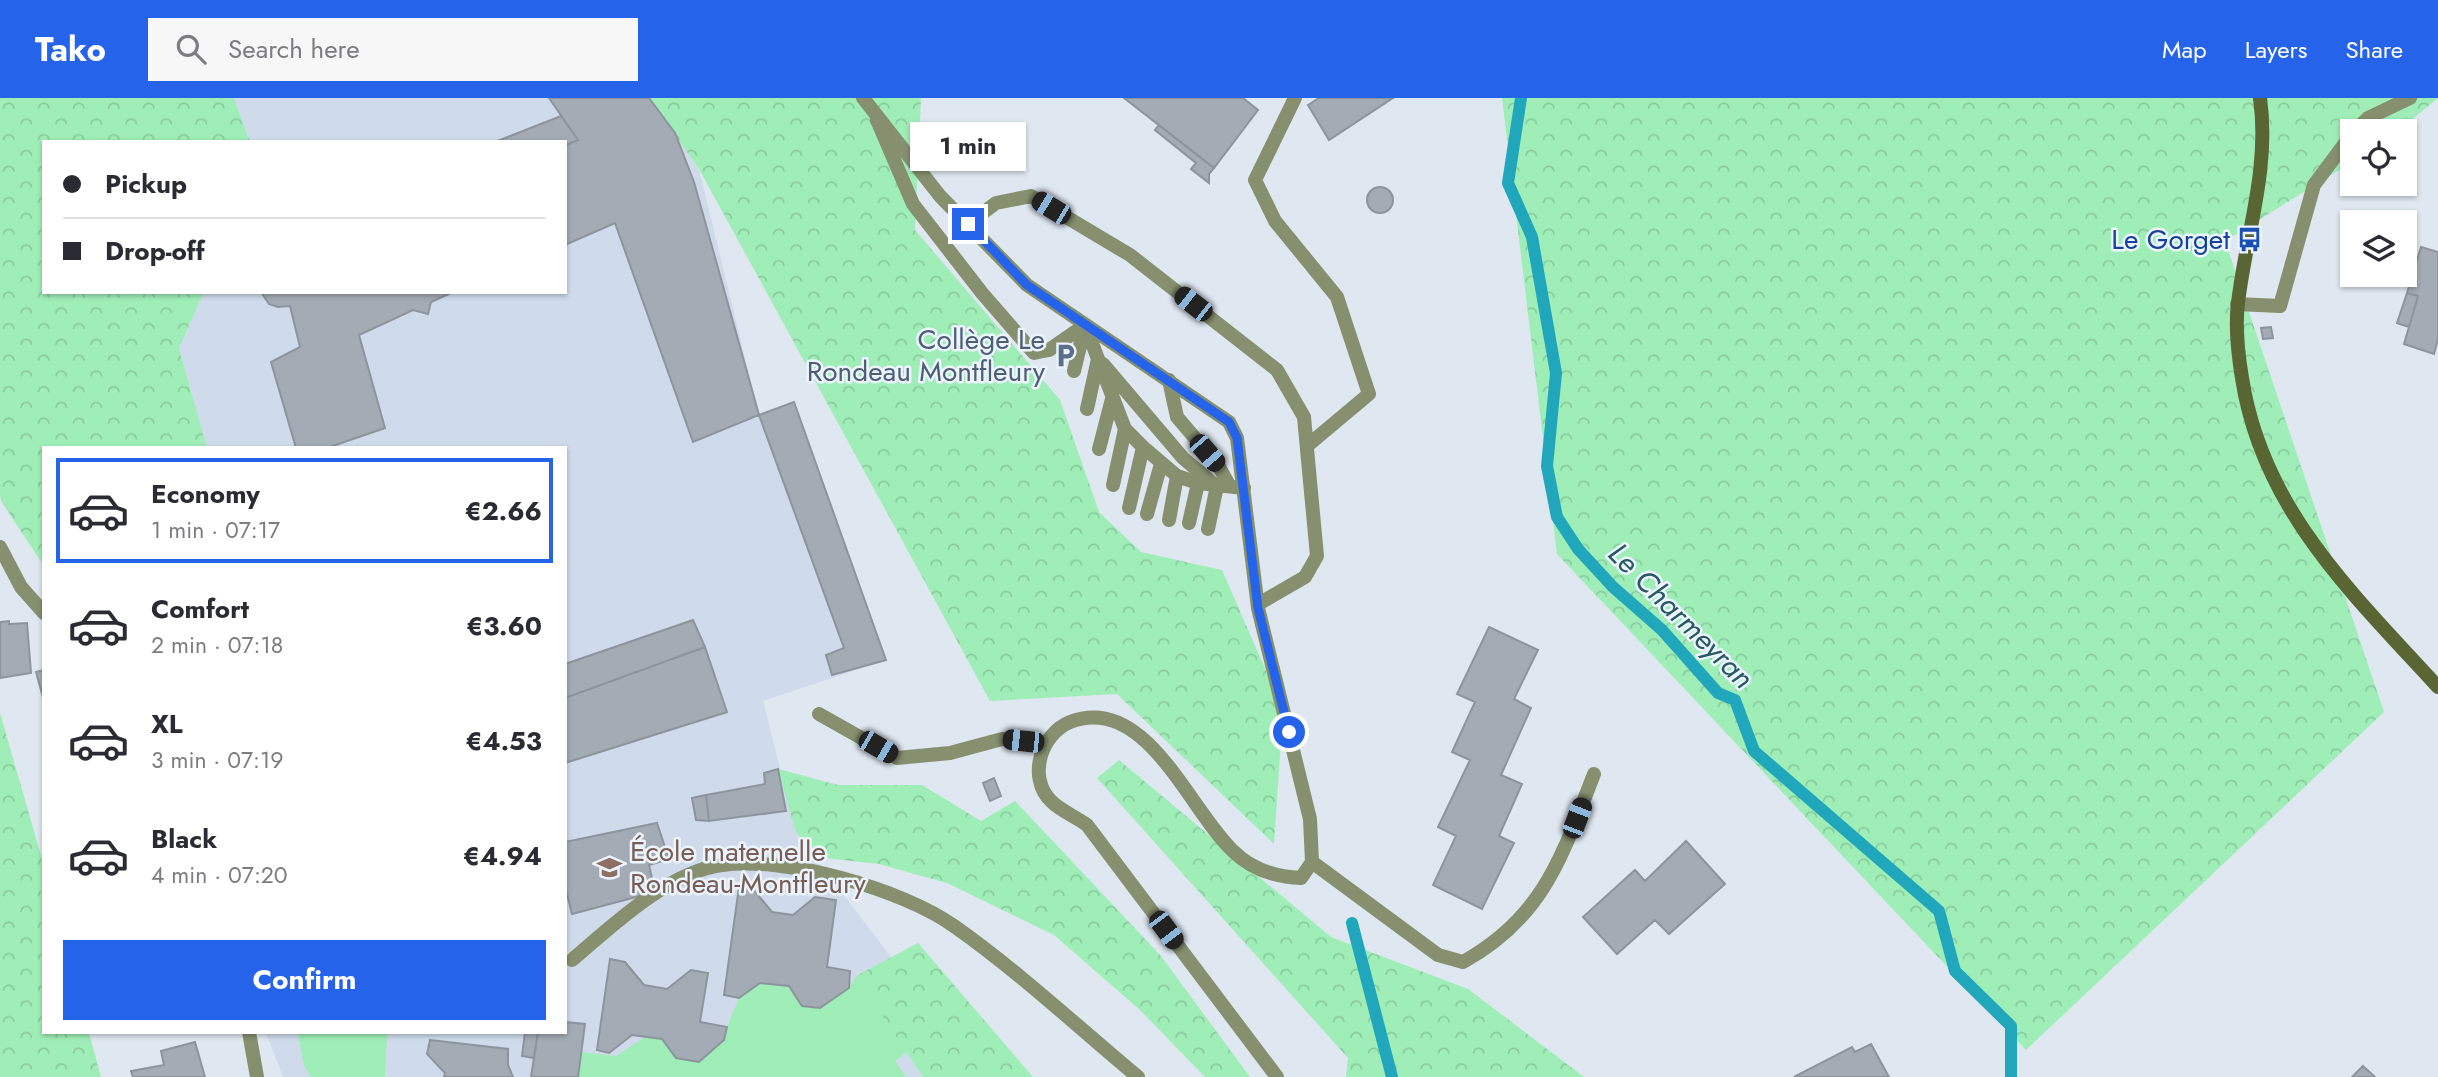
<!DOCTYPE html>
<html lang="en">
<head>
<meta charset="utf-8">
<style>
  :root { --surface:#fff; --page:#f7f7f7; --text:#2b2b33; --muted:#7c7c81; --line:#e1e1e2; --accent:#2563eb }
  body { margin:0; font-family:Jost,sans-serif; background:var(--page); color:var(--text); height:100vh; display:flex; flex-direction:column; font-size:26px; white-space:nowrap }
  * { box-sizing:border-box; margin:0 }
  p { font-size:23px; color:var(--muted) }
  .icon { flex:none; width:38px; height:38px; fill:none; stroke:currentColor; stroke-width:2; stroke-linecap:round; stroke-linejoin:round }
  .map { position:relative; flex:1; overflow:hidden }
  .side { position:absolute; left:42px; top:348px; width:525px; height:588px; display:flex; flex-direction:column; background:var(--surface); border-radius:0px; box-shadow:0 2px 5px #0004 }
  .side>* { flex:none }
  .hud { position:absolute; left:42px; top:42px; width:525px; height:154px; border-radius:0px; box-shadow:0 2px 5px #0004; display:grid; align-content:center; height:154px; padding:0 21px; background:var(--surface) }
  .buttons { position:absolute; left:2340px; top:21px; display:grid; gap:14px }
  .buttons a { display:grid; place-items:center; width:77px; height:77px; border-radius:0px; background:var(--surface); box-shadow:0 2px 5px #0004; font-size:35px }
  .end { position:absolute; width:32px; height:32px; margin:-16px; border:9px solid #2563eb; background:#fff; box-shadow:0 0 0 4px #fff }
  .from { border-radius:50% }
  .bubble { position:absolute; height:49px; border-radius:0px; background:var(--surface); box-shadow:0 2px 5px #0004; font-size:23px; font-weight:700; line-height:49px; text-align:center }
  .car { position:absolute; width:21px; height:42px; margin:-21px -10px; border-radius:9px; box-shadow:0 0 5px 2px #0007; background:linear-gradient(#222 24%,#8ab4d8 0 40%,#222 0 76%,#8ab4d8 0 86%,#222 0) }
  .hud b { display:flex; align-items:center; gap:24px; height:66px; font-size:26px }
  .hud b+b { border-top:2px solid var(--line) }
  .hud i { width:18px; height:18px; background:var(--text) }
  ul { padding:12px 0 0; list-style:none }
  li { display:flex; align-items:center; gap:21px; height:105px; margin:0 14px 10px; padding:0 7px; border:4px solid transparent; border-radius:0px }
  li div { flex:1 }
  li b { display:block; font-size:26px }
  li em { font-style:normal; font-weight:700 }
  li.current { border-color:var(--accent) }
  li>.icon { width:63px; height:63px; stroke-width:1.5 }
  .button { display:flex; gap:14px; margin-top:auto; padding:14px 21px }
  .button a { flex:1; height:80px; border-radius:0px; background:var(--accent); color:#fff; font-size:28px; font-weight:700; line-height:80px; text-align:center }
  header { display:flex; align-items:center; gap:42px; box-sizing:border-box; height:98px; padding:0 35px; background:var(--accent); color:#fff }
  header strong { font-size:33px }
  nav { display:flex; gap:38px; margin-inline-start:auto; font-size:24px }
  .search { width:490px; height:63px; background:var(--page); display:flex; align-items:center; gap:18px; box-sizing:border-box; padding:0 24px; border-radius:0px; color:var(--muted); font-size:26px }
  .map>svg:first-child { display:block }
</style>
</head>
<body>
<header>
<strong>Tako</strong>
<div class="search"><svg class="icon" aria-label="search" viewBox="0 0 24 24"><circle cx="10" cy="10" r="6"/><path d="M15 15l6 6"/></svg>Search here</div>
<nav><a>Map</a><a>Layers</a><a>Share</a></nav>
</header>
<div class="map">
<svg width="2438" height="979" viewBox="0 0 2438 979">
  <defs>
    <pattern id="forest-crowns" width="20" height="18" patternUnits="userSpaceOnUse" patternTransform="scale(1.75)"><rect width="20" height="18" fill="#9feeb7"/><path d="M2 6a3 3 0 1 1 6 0M12 15a3 3 0 1 1 6 0" fill="none" stroke="#89cc9e"/></pattern>
  </defs>
  <rect width="100%" height="100%" fill="#dfe7f1"/>
  <path fill="#cfdbeb" d="M234,0H649L699,71L759,317L886,562L763,603L796,734L982,979H283L266,935L565,934V350H207L179,250L204,194H565V44H250Z"/>
  <path fill="#9feeb7" d="M856,878L907,954L895,963L906,979H578L582,954L616,958L645,939L662,941L676,960L699,963L727,929L739,900L760,885L789,888L802,908L820,910L849,890Z
    M298,935H387L385,979H311L304,968Z"/>
  <path fill="url(#forest-crowns)" d="M0,0H234L250,44H44V194H204L179,250L207,350H44V468L1,403L0,396Z
    M649,0H921L915,132L1060,302L1099,414L1141,454L1222,472L1283,612L1274,746L1117,596L990,603L699,71Z
    M1502,0H2438L2398,33H2352V64L2225,143L2384,614L2026,952L1557,456Z
    M0,615L44,768V934L89,935L101,979H0Z
    M1119,662L1331,839L1468,891L1584,979H1346L1348,960L1097,680Z
    M778,671L838,687H922L981,723L1015,703L1161,858L1250,979H1205L1140,912L1054,837L947,785L879,766L816,759L796,734Z
    M918,845L1033,979H923L856,878Z"/>
  <g fill="none" stroke-linecap="round" stroke-linejoin="round">
    <path stroke="#20a7bb" stroke-width="12" d="M1521,0L1508,85L1532,139L1556,275L1547,368L1557,419L1578,451L1613,489L1662,532L1718,595L1735,602L1754,653L1939,813L1955,873L2011,928V979
      M1352,825L1392,979"/>
  </g>
  <path fill="#a3abb4" stroke="#8d949e" stroke-width="2" d="M549,0H649L675,35L694,84L759,317L693,344L615,125L565,147V48L578,42Z
    M1124,0H1243L1258,12L1214,70Z
    M1319,0H1393L1329,42L1308,7Z
    M561,18L578,42L565,48V44H495Z
    M1159,27L1214,70L1209,76V85L1191,71L1196,65L1155,32Z
    M1367 102a13 13 0 1 1 26 0a13 13 0 1 1-26 0Z
    M2421,149L2438,154V241L2434,256L2404,246L2418,198L2407,195Z
    M261,194H453L431,204L428,216L413,212L359,237L385,330L327,350H296L271,264L300,249L290,208L278,209L269,206Z
    M2407,195L2418,198L2409,229L2397,225Z
    M2271,229L2273,240L2263,241L2261,230Z
    M794,304L886,562L832,577L826,557L844,550L759,317Z
    M693,522L705,549L565,600V566Z
    M9,523V526L27,525L31,575L0,580V524Z
    M1489,529L1538,552L1514,601L1531,610L1501,677L1522,686L1499,738L1514,745L1482,811L1433,787L1456,738L1438,729L1470,662L1452,654L1475,604L1457,596Z
    M705,549L727,614L565,665V600Z
    M44,572V603L36,574Z
    M778,671L786,713L709,723L706,697L765,686L764,675Z
    M994,680L1001,698L990,703L983,685Z
    M706,697L709,723L696,722L692,700Z
    M657,725L669,761L649,767L655,794L572,816L565,788V744Z
    M1686,743L1725,786L1669,836L1655,822L1617,856L1583,819L1635,772L1645,783Z
    M739,789L753,791L772,814L793,817L815,799L836,802L827,869L850,873L849,890L820,910L802,908L789,888L760,885L739,900L724,897Z
    M610,861L625,864L644,887L667,891L691,872L708,875L700,924L727,929L724,942L699,964L676,960L662,941L632,937L609,955L597,952Z
    M565,924L585,926L578,979H531L538,934H565Z
    M525,934H538L534,960L522,958Z
    M430,942L508,951V967L513,979H444L445,975L427,956Z
    M195,944L205,979H133L131,973L164,967L161,953Z
    M1871,946L1889,979H1794L1852,949L1855,954Z
    M2363,968L2375,979H2352Z"/>
  <g fill="none" stroke-linecap="round" stroke-linejoin="round">
    <path stroke="#868f6e" stroke-width="14" d="M1295,0L1255,82L1275,123L1337,199L1369,296L1307,348
      M877,22L913,106L982,195L1034,255L1049,252L1085,227
      M2355,33L2368,20L2410,0
      M968,126L996,105L1031,98L1130,157L1277,272L1304,319L1317,458L1305,479L1260,505
      M2237,206L2280,208L2314,87L2352,36
      M1085,227L1125,331L1143,349L1177,378L1198,385L1244,390
      M1103,266L1183,360L1215,387
      M1074,273L1085,227
      M1169,282L1177,319L1218,367L1229,387
      M1087,311L1098,261
      M1099,351L1112,301
      M1113,387L1125,331
      M1129,410L1143,349
      M1147,416L1161,366
      M1169,422L1177,378
      M1189,425L1198,385
      M1208,431L1217,388
      M819,616L897,660L950,655L1002,641L1044,645
      M1312,764L1438,857L1463,864C1544,819 1562,758 1594,676
      M572,862C612,828 668,774 722,767C785,758 902,791 954,828C1018,873 1078,929 1138,979"/>
    <path stroke="#868f6e" stroke-width="14" d="M863,0L940,98L1027,187L1229,324L1237,340L1258,510L1310,721L1312,764L1301,780C1276,779 1251,771 1233,753C1189,712 1146,595 1070,624C1041,636 1027,679 1051,703C1061,713 1076,719 1087,727L1277,979
      M0,449L21,489L44,515
      M249,934L257,979"/>
    <path stroke="#596633" stroke-width="14" d="M2260,0C2270,71 2246,136 2238,205C2235,229 2238,256 2242,280C2262,411 2353,496 2438,589"/>
  </g>
  <g fill="none" stroke-linecap="round" stroke-linejoin="round">
    <path stroke="#2563eb" stroke-width="9" d="M968,126L1027,187L1229,324L1237,340L1258,510L1289,634"/>
  </g>
  <defs>
    <symbol id="bus-bare" viewBox="-9 -9 18 18"><path d="M-5-6H5V4H4V6H2V4H-2V6H-4V4H-5ZM-3.5-4V0h7V-4ZM-3.5 1.2v1.5H-2V1.2ZM2 1.2v1.5H3.5V1.2Z" fill="#1a4fb4" stroke="#ecf4fe" stroke-width="2.5" paint-order="stroke"/></symbol>
    <symbol id="parking-bare" viewBox="-9 -9 18 18"><path d="M-3.5-5.5H1a3.5 3.5 0 0 1 0 7H-1V5.5H-3.5ZM-1-3.4V-.6H.8a1.4 1.4 0 0 0 0-2.8Z" fill="#5c6f8a" stroke="#ecf4fe" stroke-width="2.5" paint-order="stroke"/></symbol>
    <symbol id="school-bare" viewBox="-9 -9 18 18"><path d="M0-5L7-2L0 1L-7-2ZM-4 1L0 2.5L4 1V4Q0 6-4 4Z" fill="#8d6e63" stroke="#ecf4fe" stroke-width="2.5" paint-order="stroke"/></symbol>
  </defs>
  <g fill-rule="evenodd">
    <use href="#bus-bare" x="2232" y="124" width="35" height="35"/>
    <use href="#parking-bare" x="1048" y="240" width="35" height="35"/>
    <use href="#school-bare" x="592" y="752" width="35" height="35"/>
  </g>
  <g text-anchor="middle" stroke-width="5" stroke-linejoin="round" paint-order="stroke">
    <g font-size="28" fill="#164399" stroke="#ecf4fe" text-anchor="end">
      <text x="2230" y="151">Le Gorget</text>
    </g>
    <g font-size="28" fill="#4e5e75" stroke="#ecf4fe" text-anchor="end">
      <text x="1045" y="251">Collège Le<tspan x="1045" dy="32">Rondeau Montfleury</tspan></text>
    </g>
    <g font-size="28" fill="#785e54" stroke="#ecf4fe" text-anchor="start">
      <text x="630" y="763">École maternelle<tspan x="630" dy="32">Rondeau-Montfleury</tspan></text>
    </g>
    <g font-size="30" font-style="italic" fill="#265962" stroke="#ecf4fe">
      <text transform="translate(1681 518) rotate(45)" y="10">Le Charmeyran</text>
    </g>
  </g>
</svg>
<div class="buttons">
<a><svg class="icon" aria-label="locate" viewBox="0 0 24 24"><circle cx="12" cy="12" r="6"/><path d="M12 2v4M12 18v4M2 12h4M18 12h4"/></svg></a>
<a><svg class="icon" aria-label="layers" viewBox="0 0 24 24"><path d="M12 4l9 5-9 5-9-5zM3 14l9 5 9-5"/></svg></a>
</div>
<i class="end from" style="left:1289px;top:634px"></i>
<i class="end" style="left:968px;top:126px"></i>
<div class="bubble" style="left:910px;top:24px;width:116px">1 min</div>
<i class="car" style="left:1051px;top:110px;rotate:301deg"></i>
<i class="car" style="left:1193px;top:206px;rotate:308deg"></i>
<i class="car" style="left:1207px;top:355px;rotate:139deg"></i>
<i class="car" style="left:1023px;top:643px;rotate:276deg"></i>
<i class="car" style="left:878px;top:649px;rotate:120deg"></i>
<i class="car" style="left:1577px;top:720px;rotate:21deg"></i>
<i class="car" style="left:1166px;top:832px;rotate:143deg"></i>
<div class="hud">
<b><i class="from"></i>Pickup</b>
<b><i></i>Drop-off</b>
</div>
<section class="side">
<ul>
<li class="current"><svg class="icon" aria-label="car" viewBox="0 0 24 24"><path d="M5 17H2v-5l4-1 3-4h7l3 4 3 1v5h-3M9 17h6M6 11h13"/><circle cx="7" cy="17" r="2"/><circle cx="17" cy="17" r="2"/></svg><div><b>Economy</b><p>1 min · 07:17</p></div><em>€2.66</em></li>
<li><svg class="icon" aria-label="car" viewBox="0 0 24 24"><path d="M5 17H2v-5l4-1 3-4h7l3 4 3 1v5h-3M9 17h6M6 11h13"/><circle cx="7" cy="17" r="2"/><circle cx="17" cy="17" r="2"/></svg><div><b>Comfort</b><p>2 min · 07:18</p></div><em>€3.60</em></li>
<li><svg class="icon" aria-label="car" viewBox="0 0 24 24"><path d="M5 17H2v-5l4-1 3-4h7l3 4 3 1v5h-3M9 17h6M6 11h13"/><circle cx="7" cy="17" r="2"/><circle cx="17" cy="17" r="2"/></svg><div><b>XL</b><p>3 min · 07:19</p></div><em>€4.53</em></li>
<li><svg class="icon" aria-label="car" viewBox="0 0 24 24"><path d="M5 17H2v-5l4-1 3-4h7l3 4 3 1v5h-3M9 17h6M6 11h13"/><circle cx="7" cy="17" r="2"/><circle cx="17" cy="17" r="2"/></svg><div><b>Black</b><p>4 min · 07:20</p></div><em>€4.94</em></li>
</ul>
<div class="button"><a>Confirm</a></div>
</section>
</div>
</body>
</html>
